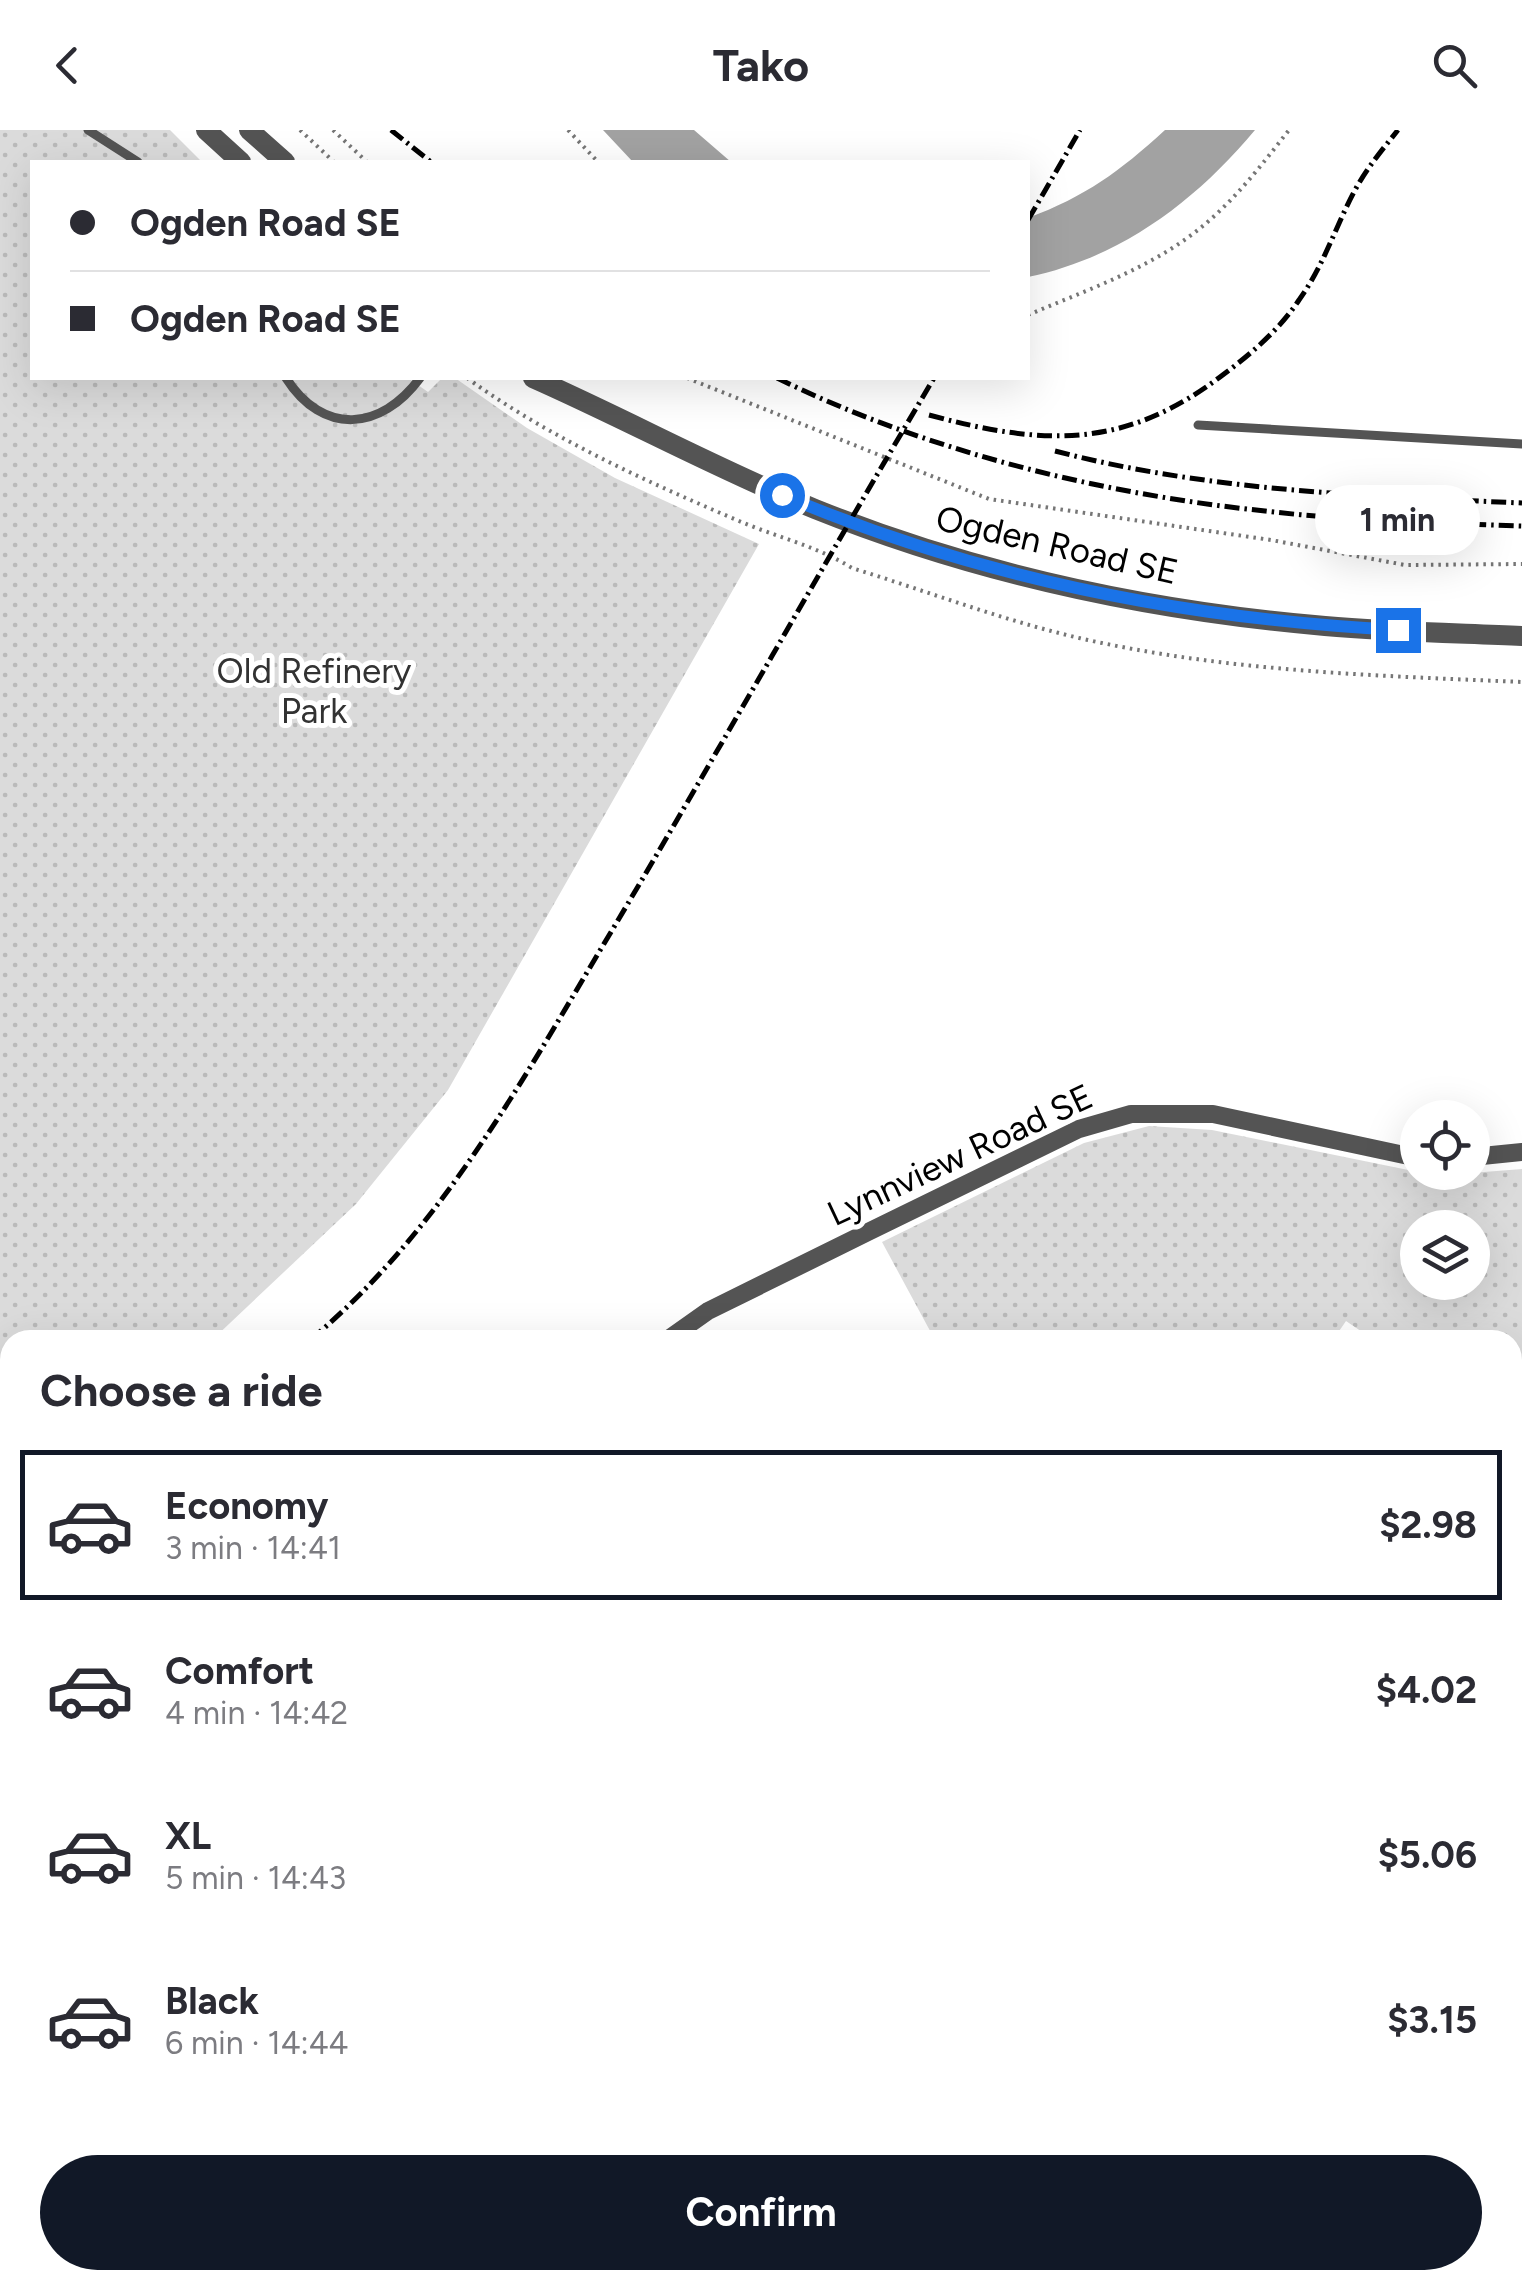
<!DOCTYPE html>
<html lang="en">
<head>
<meta charset="utf-8">
<style>
  :root { --surface:#fff; --page:#f2f2f3; --text:#2b2b33; --muted:#7c7c81; --line:#e1e1e2; --accent:#111827 }
  body { margin:0; font-family:Figtree,sans-serif; background:var(--page); color:var(--text); height:100vh; display:flex; flex-direction:column; font-size:38px; white-space:nowrap }
  * { box-sizing:border-box; margin:0 }
  p { font-size:32px; color:var(--muted) }
  .icon { flex:none; width:55px; height:55px; fill:none; stroke:currentColor; stroke-width:2; stroke-linecap:round; stroke-linejoin:round }
  .map { position:relative; flex:1; overflow:hidden }
  .side { position:absolute; left:0px; top:1200px; width:1522px; height:960px; display:flex; flex-direction:column; background:var(--surface); border-radius:30px 30px 0 0; box-shadow:0 10px 40px #0002 }
  .side>* { flex:none }
  .banner { position:absolute; left:30px; top:30px; width:1000px; height:220px; border-radius:0px; box-shadow:0 10px 40px #0002; display:grid; align-content:center; height:220px; padding:0 40px; background:var(--surface) }
  .controls { position:absolute; left:1400px; top:970px; display:grid; gap:20px }
  .controls a { display:grid; place-items:center; width:90px; height:90px; border-radius:50%; background:var(--surface); box-shadow:0 10px 40px #0002; font-size:50px }
  .end { position:absolute; width:45px; height:45px; margin:-22px; border:12px solid #1a73e8; background:#fff; box-shadow:0 0 0 5px #fff }
  .from { border-radius:50% }
  .bubble { position:absolute; height:70px; border-radius:35px; background:var(--surface); box-shadow:0 10px 40px #0002; font-size:32px; font-weight:700; line-height:70px; text-align:center }
  .banner b { display:flex; align-items:center; gap:35px; height:95px; font-size:38px }
  .banner b+b { border-top:2px solid var(--line) }
  .banner i { width:25px; height:25px; background:var(--text) }
  ul { padding:0; list-style:none }
  li { display:flex; align-items:center; gap:30px; height:150px; margin:0 20px 15px; padding:0 20px; border:5px solid transparent; border-radius:0px }
  li div { flex:1 }
  li b { display:block; font-size:38px }
  li em { font-style:normal; font-weight:700 }
  li.on { border-color:var(--accent) }
  li>.icon { width:90px; height:90px; stroke-width:1.5 }
  h2 { padding:0 40px; font-size:45px; line-height:120px }
  .button { display:flex; gap:20px; margin-top:auto; padding:20px 40px }
  .button a { flex:1; height:115px; border-radius:60px; background:var(--accent); color:#fff; font-size:40px; font-weight:700; line-height:115px; text-align:center }
  header { display:flex; justify-content:space-between; align-items:center; height:130px; padding:0 40px; background:var(--surface); font-size:45px; font-weight:700 }
  .map>svg:first-child { display:block }
</style>
</head>
<body>
<header><svg class="icon" aria-label="back" viewBox="0 0 24 24"><path d="M15 5l-7 7 7 7"/></svg>Tako<svg class="icon" aria-label="search" viewBox="0 0 24 24"><circle cx="10" cy="10" r="6"/><path d="M15 15l6 6"/></svg></header>
<div class="map">
<svg width="1522" height="2160" viewBox="0 0 1522 2160">
  <defs>
    <pattern id="park-dots" width="8" height="8" patternUnits="userSpaceOnUse" patternTransform="scale(2.5)"><rect width="8" height="8" fill="#dbdbdb"/><path d="M2 2h.1M6 6h.1" fill="none" stroke="#bababa" stroke-width="1.8" stroke-linecap="round"/></pattern>
  </defs>
  <rect width="100%" height="100%" fill="#fff"/>
  <path fill="url(#park-dots)" fill-rule="evenodd" d="M0,0H170L202,32H32V248H408L428,262L442,248H455L527,298L615,348L759,414L448,960L356,1074L212,1210H10V1350L0,1357Z
    M1149,996L1212,1000L1418,1042L1446,1045L1522,1039V1309L1513,1303L1512,1210H1374L1346,1191L1333,1210H935L882,1112L1084,1013ZM1418,1098H1472V1152H1418Z
    M0,1473L10,1475V2150H365L366,2160H0Z"/>
  <path fill="#a2a2a2" d="M603,0H694L731,32H633Z
    M1165,0H1255C1195,72 1120,128 1028,147V88C1086,66 1119,42 1165,0Z"/>
  <g fill="none" stroke-linecap="round" stroke-linejoin="round">
    <path stroke="#767676" stroke-width="4" stroke-dasharray="2.5 5" stroke-linecap="butt" d="M300,0L334,32
      M333,0L367,32
      M568,0L598,32
      M1028,185C1084,161 1144,141 1194,103C1232,74 1260,37 1289,0
      M467,248C550,308 645,351 739,391C776,407 817,416 852,438C936,464 1020,497 1107,514C1244,542 1383,546 1522,552
      M687,248L989,369L1271,410L1405,435L1522,434
      M0,1513L10,1528
      M0,1867L4,1895L10,1911
      M339,2150L343,2160
      M78,2160L79,2150
      M1027,2160L1030,2150
      M1082,2160L1100,2159L1128,2150
      M1475,2160L1482,2150"/>
    <path stroke="#545454" stroke-width="9" d="M88,0L138,32
      M286,248C323,306 381,301 420,248
      M1198,295L1522,314
      M1512,1315L1522,1322
      M1512,1641L1522,1648
      M1512,1798L1522,1783
      M1512,2129L1522,2135"/>
    <path stroke="#545454" stroke-width="18" d="M1472,1027L1522,1022
      M667,1210L708,1181L870,1101L1079,999L1131,984H1213L1418,1028
      M1512,1480L1522,1486
      M1512,1803L1522,1809
      M1512,2060L1522,2046
      M505,2150L517,2160
      M1160,2150L1163,2160
      M927,2160L928,2150
      M1444,2160L1451,2150"/>
    <path stroke="#545454" stroke-width="20" d="M206,0L241,32
      M249,0L285,32
      M533,248C628,290 719,340 815,379C977,444 1151,481 1325,496C1390,502 1456,503 1522,506"/>
    <path stroke="#000" stroke-width="5" stroke-dasharray="15 5 2.5 5" stroke-linecap="butt" d="M391,0L431,32
      M1028,90L1080,0
      M777,248C926,321 1100,364 1265,381C1350,391 1436,393 1522,396
      M929,285C1044,316 1125,320 1224,244C1252,223 1279,200 1299,170C1323,137 1335,98 1354,62C1366,39 1382,20 1398,0
      M1055,321C1208,361 1365,366 1522,373
      M310,1210C442,1101 527,942 614,797C722,615 826,430 934,248
      M0,1419L10,1413"/>
  </g>
  <g fill="none" stroke-linecap="round" stroke-linejoin="round">
    <path stroke="#1a73e8" stroke-width="12" d="M782,365C977,448 1186,489 1398,500"/>
  </g>
  <g text-anchor="middle" stroke-width="10" stroke-linejoin="round" paint-order="stroke">
    <g font-size="35" fill="#000" stroke="#fff">
      <text transform="translate(1057 415) rotate(13)" y="12">Ogden Road SE</text>
      <text transform="translate(960 1025) rotate(-25)" y="12">Lynnview Road SE</text>
    </g>
    <g font-size="35" fill="#323232" stroke="#fff">
      <text x="314" y="553">Old Refinery<tspan x="314" dy="40">Park</tspan></text>
    </g>
  </g>
</svg>
<div class="controls">
<a><svg class="icon" aria-label="locate" viewBox="0 0 24 24"><circle cx="12" cy="12" r="6"/><path d="M12 2v4M12 18v4M2 12h4M18 12h4"/></svg></a>
<a><svg class="icon" aria-label="layers" viewBox="0 0 24 24"><path d="M12 4l9 5-9 5-9-5zM3 14l9 5 9-5"/></svg></a>
</div>
<i class="end from" style="left:782px;top:365px"></i>
<i class="end" style="left:1398px;top:500px"></i>
<div class="bubble" style="left:1315px;top:355px;width:165px">1 min</div>
<div class="banner">
<b><i class="from"></i>Ogden Road SE</b>
<b><i></i>Ogden Road SE</b>
</div>
<section class="side">
<h2>Choose a ride</h2>
<ul>
<li class="on"><svg class="icon" aria-label="car" viewBox="0 0 24 24"><path d="M5 17H2v-5l4-1 3-4h7l3 4 3 1v5h-3M9 17h6M6 11h13"/><circle cx="7" cy="17" r="2"/><circle cx="17" cy="17" r="2"/></svg><div><b>Economy</b><p>3 min · 14:41</p></div><em>$2.98</em></li>
<li><svg class="icon" aria-label="car" viewBox="0 0 24 24"><path d="M5 17H2v-5l4-1 3-4h7l3 4 3 1v5h-3M9 17h6M6 11h13"/><circle cx="7" cy="17" r="2"/><circle cx="17" cy="17" r="2"/></svg><div><b>Comfort</b><p>4 min · 14:42</p></div><em>$4.02</em></li>
<li><svg class="icon" aria-label="car" viewBox="0 0 24 24"><path d="M5 17H2v-5l4-1 3-4h7l3 4 3 1v5h-3M9 17h6M6 11h13"/><circle cx="7" cy="17" r="2"/><circle cx="17" cy="17" r="2"/></svg><div><b>XL</b><p>5 min · 14:43</p></div><em>$5.06</em></li>
<li><svg class="icon" aria-label="car" viewBox="0 0 24 24"><path d="M5 17H2v-5l4-1 3-4h7l3 4 3 1v5h-3M9 17h6M6 11h13"/><circle cx="7" cy="17" r="2"/><circle cx="17" cy="17" r="2"/></svg><div><b>Black</b><p>6 min · 14:44</p></div><em>$3.15</em></li>
</ul>
<div class="button"><a>Confirm</a></div>
</section>
</div>
</body>
</html>
